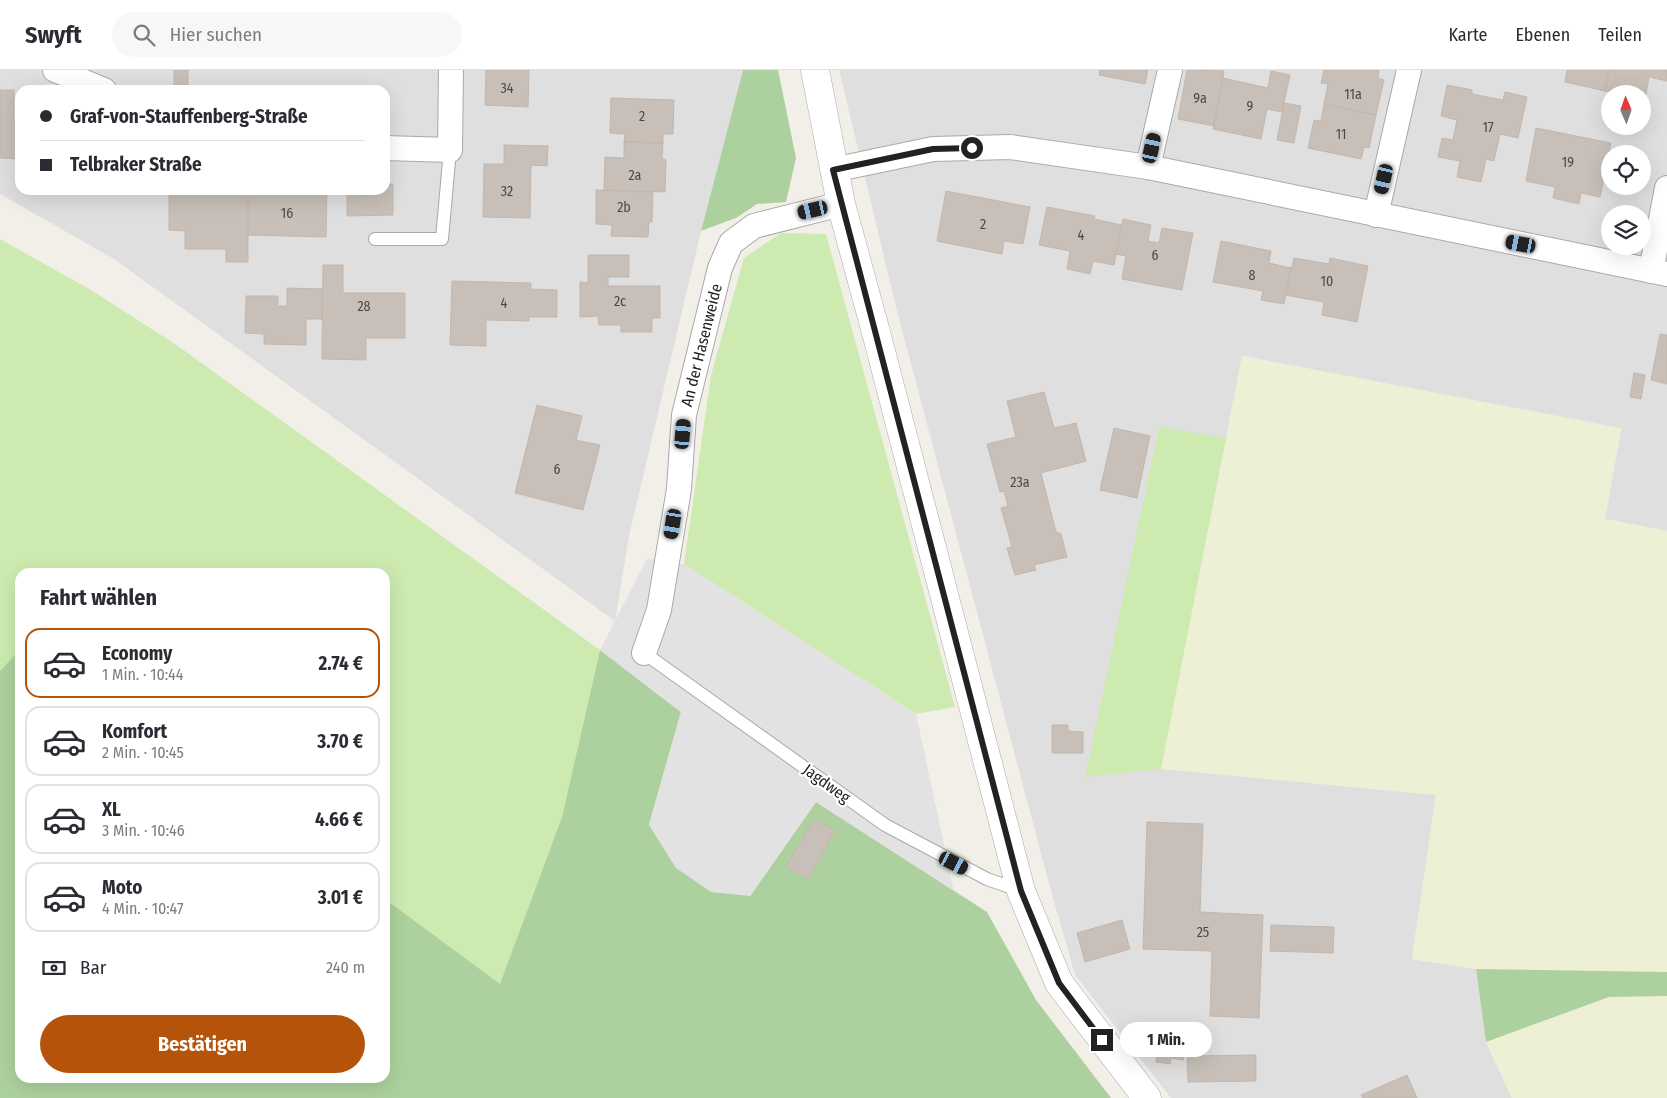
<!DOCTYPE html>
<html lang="de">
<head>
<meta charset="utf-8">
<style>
  :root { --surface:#fff; --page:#f7f7f7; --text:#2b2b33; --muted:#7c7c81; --line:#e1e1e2; --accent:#b45309 }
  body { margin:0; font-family:"Fira Sans Condensed",sans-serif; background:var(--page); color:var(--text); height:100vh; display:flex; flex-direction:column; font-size:19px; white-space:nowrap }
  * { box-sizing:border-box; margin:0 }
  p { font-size:16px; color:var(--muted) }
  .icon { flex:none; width:28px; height:28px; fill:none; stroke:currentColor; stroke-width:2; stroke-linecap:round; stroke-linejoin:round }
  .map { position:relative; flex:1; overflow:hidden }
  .sheet { position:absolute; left:15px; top:498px; width:375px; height:515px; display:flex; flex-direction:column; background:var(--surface); border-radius:15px; box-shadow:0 5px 20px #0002 }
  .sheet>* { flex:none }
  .guide { position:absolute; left:15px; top:15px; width:375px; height:110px; border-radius:15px; box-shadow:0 5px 20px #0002; display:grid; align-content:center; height:110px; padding:0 25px; background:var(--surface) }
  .needle { width:32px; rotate:358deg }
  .tools { position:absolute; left:1601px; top:15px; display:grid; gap:10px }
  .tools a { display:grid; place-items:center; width:50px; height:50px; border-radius:50%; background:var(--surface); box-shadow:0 5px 20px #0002; font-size:25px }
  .end { position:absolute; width:22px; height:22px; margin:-11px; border:6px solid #222; background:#fff; box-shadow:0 0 0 2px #fff }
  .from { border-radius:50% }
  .bubble { position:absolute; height:35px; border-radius:18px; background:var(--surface); box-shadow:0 5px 20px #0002; font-size:16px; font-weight:700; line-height:35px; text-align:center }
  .car { position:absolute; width:15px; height:30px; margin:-15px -8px; border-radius:6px; box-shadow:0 0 4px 1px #0007; background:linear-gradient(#222 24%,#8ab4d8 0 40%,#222 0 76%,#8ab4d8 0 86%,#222 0) }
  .guide b { display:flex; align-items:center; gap:18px; height:48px; font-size:19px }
  .guide b+b { border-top:1px solid var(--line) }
  .guide i { width:12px; height:12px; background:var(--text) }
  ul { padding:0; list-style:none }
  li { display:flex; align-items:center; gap:15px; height:70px; margin:0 10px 8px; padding:0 15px; border:2px solid var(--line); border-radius:15px }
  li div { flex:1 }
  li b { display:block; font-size:19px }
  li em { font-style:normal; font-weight:700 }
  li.selected { border-color:var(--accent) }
  li>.icon { width:45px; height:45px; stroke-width:1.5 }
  h2 { padding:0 25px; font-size:22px; line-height:60px }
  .pay { display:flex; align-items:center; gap:12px; height:55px; padding:0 25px; font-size:19px }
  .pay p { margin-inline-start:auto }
  .button { display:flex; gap:10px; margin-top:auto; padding:10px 25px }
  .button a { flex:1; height:58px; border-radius:30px; background:var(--accent); color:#fff; font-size:20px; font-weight:700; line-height:58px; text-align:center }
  header { display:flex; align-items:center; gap:30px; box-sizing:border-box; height:70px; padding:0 25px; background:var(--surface); border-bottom:1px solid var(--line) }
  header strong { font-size:24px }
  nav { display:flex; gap:28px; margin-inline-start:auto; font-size:18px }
  .search { width:350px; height:45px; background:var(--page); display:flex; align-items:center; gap:12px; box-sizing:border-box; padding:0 18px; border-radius:28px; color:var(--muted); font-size:19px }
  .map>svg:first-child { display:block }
</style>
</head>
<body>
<header>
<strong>Swyft</strong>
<div class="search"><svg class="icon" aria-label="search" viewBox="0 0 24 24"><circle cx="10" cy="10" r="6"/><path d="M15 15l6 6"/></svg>Hier suchen</div>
<nav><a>Karte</a><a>Ebenen</a><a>Teilen</a></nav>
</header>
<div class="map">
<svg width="1667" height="1028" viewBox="0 0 1667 1028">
  <rect width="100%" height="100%" fill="#f2efe9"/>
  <path fill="#e0dfdf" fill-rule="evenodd" d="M0,0H743L701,161L629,466L615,551L114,189L0,124ZM20,20H385V120H20Z
    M839,0H1667V461L1605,449L1621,359L1243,286L1161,698L1436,725L1412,889L1476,899L1486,972L1512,1028H1171L1075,905L1051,821L898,245ZM1610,24H1642V56H1610ZM1610,84H1642V116H1610ZM1610,144H1642V176H1610Z"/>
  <path fill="#eef0d5" d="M1242,286L1621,358L1605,449L1667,461V902L1476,899L1412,889L1436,725L1161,699Z
    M1667,926V1028H1512L1486,972L1609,927Z"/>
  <path fill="#cdebb0" d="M781,163L826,164L955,637L916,644L684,494L711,305L744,188Z
    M0,169L91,220L178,276L600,580L562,747L500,915L385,829V502H20V579L0,601Z
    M1159,357L1226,368L1161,699L1085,707Z"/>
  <path fill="#add19e" d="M743,0H778L796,88L786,132L757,134L736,148L701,161Z
    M20,579V1008H385V829L500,914L562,747L600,580L681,642L649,755L750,826L816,732L987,842L1036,930L1111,1028H0V601Z
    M1476,899L1667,902V926L1609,927L1486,972Z"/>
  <path fill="#e2e2e2" d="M647,489L684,494L916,644L954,821L816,732L750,826L711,822L676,798L649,755L681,642L600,580Z"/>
  <path fill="#c7bfb8" stroke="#c4b6ab" d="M174,0H188V20H174Z
    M486,0H529L528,37L485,35Z
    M1100,0H1148L1145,14L1099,5Z
    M1187,0L1224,1L1214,56L1178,49Z
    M1324,0H1379L1378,8L1384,10L1376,45L1324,34L1328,14L1321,13Z
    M1567,0H1609L1605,21L1565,12Z
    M1609,0H1667V11L1649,7L1645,29L1642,28V24H1620L1605,21Z
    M1271,1L1290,5L1282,42L1267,39L1261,69L1213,59L1223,8L1268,18Z
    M1447,15L1472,20V24L1503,30L1505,22L1527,27L1518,68L1500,64L1494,91L1486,89L1481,112L1457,107L1460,91L1438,87L1442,68L1453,70L1457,50L1441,46Z
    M0,20H14V50H20V89L0,88Z
    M611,28L674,30L673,64H663V73L624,72L625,64L610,63Z
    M1284,33L1301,36L1294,73L1277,70Z
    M1324,34L1376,45L1369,78L1364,77L1361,89L1308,78L1314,50L1321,51Z
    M1536,58L1611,73L1600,127L1581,123L1579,134L1553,128L1555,117L1526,111Z
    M624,72L663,73L662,89L666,90L665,122L604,120L605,87L624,88Z
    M504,75L548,76L547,96L531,95L530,148L483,147L484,94H504Z
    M385,114H393V145L347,146V120H385Z
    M169,120L248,121V192H226V179H185V161L169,160Z
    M287,120H327L326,167L248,165V121L286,122Z
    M596,120L653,122L652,152H649L648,167L611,166L612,155L596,154Z
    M946,121L1030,137L1023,174L1004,171L1002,184L937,171Z
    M1047,137L1095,146L1094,149L1122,155L1114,195L1093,191L1090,204L1067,199L1070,181L1039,175Z
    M1123,149L1151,155L1148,171L1159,173L1162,158L1193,163L1182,220L1122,209L1126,186L1116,184Z
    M1221,171L1271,181L1269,193L1291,198L1284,234L1261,230L1263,221L1213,212Z
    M588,185H629V207H608V216H660V248H652V262H621V255H599L598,246L580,247V212L588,213Z
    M1294,188L1329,194L1330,188L1368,196L1357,252L1322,245L1324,232L1285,225Z
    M323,195H343V223H405V268H366V290L322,289Z
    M452,211L531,213V219L557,220V247H529V251L486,250V276L450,275Z
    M287,218L322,219V249H306V275L264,274V264L245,263L246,226H278V236H287Z
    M1660,264L1667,265V314L1651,310Z
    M1634,303L1645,305L1641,329L1630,327Z
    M1044,322L1054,358L1076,353L1086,391L1041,403L1056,462L1061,464L1067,487L1034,495L1036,500L1015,505L1007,478L1012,477L1001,438L1008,436L1004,421L1000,422L987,374L1016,367L1007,331Z
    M537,335L582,346L576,370L600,375L583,440L515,423Z
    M1114,358L1150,366L1137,428L1100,420Z
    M1052,655H1068V661L1083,662V683H1052Z
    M814,749L835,761L808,809L786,797Z
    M1147,752L1203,754L1200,842L1263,845L1259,948L1210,946L1212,881L1143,879Z
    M1122,850L1130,879L1085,892L1077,863Z
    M1271,855L1334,857L1333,883L1270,881Z
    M1159,971L1186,975L1183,990L1171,988L1170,994L1156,992Z
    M1256,985V1011L1188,1012L1187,986Z
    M1407,1005L1417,1028H1363L1361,1025Z"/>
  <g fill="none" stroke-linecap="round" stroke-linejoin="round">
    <defs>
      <path id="service" d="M375,169H442L450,80
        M644,583L885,755L987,809L1021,821"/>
      <path id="minor" d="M55,0L104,20
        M385,78L450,80L451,0
        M1148,97L1170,0
        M833,100L933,79L1010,77L1148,97L1667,204
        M1376,145L1409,0
        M1651,201L1667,118
        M644,583L659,540L679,419L684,345L720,198L731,173L754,156L841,134"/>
      <path id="tertiary" d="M815,0L841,134L877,266L1021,821L1059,913L1147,1028"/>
    </defs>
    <use href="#service" stroke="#a9a9a9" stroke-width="14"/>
    <use href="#minor" stroke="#a9a9a9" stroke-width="26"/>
    <use href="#tertiary" stroke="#a9a9a9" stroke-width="29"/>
    <use href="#service" stroke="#fff" stroke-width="12"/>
    <use href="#minor" stroke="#fff" stroke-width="24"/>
    <use href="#tertiary" stroke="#fff" stroke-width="28"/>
  </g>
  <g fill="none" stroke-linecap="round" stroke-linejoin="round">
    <path stroke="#222" stroke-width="6" d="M972,78L933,79L833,100L1021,821L1059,913L1102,970"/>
  </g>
  <g text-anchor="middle" stroke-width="4.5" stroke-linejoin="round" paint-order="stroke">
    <g font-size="14" fill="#4b4948">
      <text x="507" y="23">34</text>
      <text x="1353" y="29">11a</text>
      <text x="1200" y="33">9a</text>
      <text x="1250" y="41">9</text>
      <text x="642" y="51">2</text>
      <text x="1488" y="62">17</text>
      <text x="1341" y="69">11</text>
      <text x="1568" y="97">19</text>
      <text x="635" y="110">2a</text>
      <text x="507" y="126">32</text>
      <text x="624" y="142">2b</text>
      <text x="287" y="148">16</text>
      <text x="983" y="159">2</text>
      <text x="1081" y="170">4</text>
      <text x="1155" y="190">6</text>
      <text x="1252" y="210">8</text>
      <text x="1327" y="216">10</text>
      <text x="620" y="236">2c</text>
      <text x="504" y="238">4</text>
      <text x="364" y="241">28</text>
      <text x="557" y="404">6</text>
      <text x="1020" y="417">23a</text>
      <text x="1203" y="867">25</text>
    </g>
    <g font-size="16" fill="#222" stroke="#fff">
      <text transform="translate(701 275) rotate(-76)" y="6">An der Hasenweide</text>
      <text transform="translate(827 713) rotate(36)" y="6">Jagdweg</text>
    </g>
  </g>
</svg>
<div class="tools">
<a><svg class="needle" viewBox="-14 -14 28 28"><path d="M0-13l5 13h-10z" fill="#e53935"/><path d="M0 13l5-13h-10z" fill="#7c7c81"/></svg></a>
<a><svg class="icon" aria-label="locate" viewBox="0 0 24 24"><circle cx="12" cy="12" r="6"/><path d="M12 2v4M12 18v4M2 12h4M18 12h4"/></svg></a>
<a><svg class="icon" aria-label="layers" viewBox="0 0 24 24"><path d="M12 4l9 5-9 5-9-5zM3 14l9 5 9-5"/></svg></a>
</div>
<i class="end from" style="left:972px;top:78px"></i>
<i class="end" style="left:1102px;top:970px"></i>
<div class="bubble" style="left:1120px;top:952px;width:92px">1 Min.</div>
<i class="car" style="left:1152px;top:78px;rotate:12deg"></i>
<i class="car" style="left:1384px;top:109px;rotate:193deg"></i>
<i class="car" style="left:813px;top:140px;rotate:257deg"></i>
<i class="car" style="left:1521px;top:174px;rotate:281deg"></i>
<i class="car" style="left:683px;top:364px;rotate:5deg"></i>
<i class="car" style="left:673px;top:454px;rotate:189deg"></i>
<i class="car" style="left:954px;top:793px;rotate:117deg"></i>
<div class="guide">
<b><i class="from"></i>Graf-von-Stauffenberg-Straße</b>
<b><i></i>Telbraker Straße</b>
</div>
<section class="sheet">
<h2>Fahrt wählen</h2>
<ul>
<li class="selected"><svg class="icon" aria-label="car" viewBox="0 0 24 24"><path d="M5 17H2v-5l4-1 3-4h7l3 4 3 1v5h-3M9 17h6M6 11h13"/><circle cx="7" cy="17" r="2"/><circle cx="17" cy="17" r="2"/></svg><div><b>Economy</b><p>1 Min. · 10:44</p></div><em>2.74 €</em></li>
<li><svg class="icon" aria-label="car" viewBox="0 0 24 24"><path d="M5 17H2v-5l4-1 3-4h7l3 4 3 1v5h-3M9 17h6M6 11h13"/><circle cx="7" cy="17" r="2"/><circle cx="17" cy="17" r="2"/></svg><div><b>Komfort</b><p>2 Min. · 10:45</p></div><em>3.70 €</em></li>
<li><svg class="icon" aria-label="car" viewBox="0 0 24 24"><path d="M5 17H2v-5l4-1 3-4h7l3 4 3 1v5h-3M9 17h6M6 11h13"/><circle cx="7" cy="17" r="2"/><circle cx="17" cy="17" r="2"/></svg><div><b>XL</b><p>3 Min. · 10:46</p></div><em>4.66 €</em></li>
<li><svg class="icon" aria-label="car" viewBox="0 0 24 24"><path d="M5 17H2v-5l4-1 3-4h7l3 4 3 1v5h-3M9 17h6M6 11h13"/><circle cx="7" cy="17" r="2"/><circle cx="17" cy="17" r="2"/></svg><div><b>Moto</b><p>4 Min. · 10:47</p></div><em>3.01 €</em></li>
</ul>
<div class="pay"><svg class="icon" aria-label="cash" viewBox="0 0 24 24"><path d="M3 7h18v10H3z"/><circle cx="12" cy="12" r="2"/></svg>Bar<p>240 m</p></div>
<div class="button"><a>Bestätigen</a></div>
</section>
</div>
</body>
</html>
